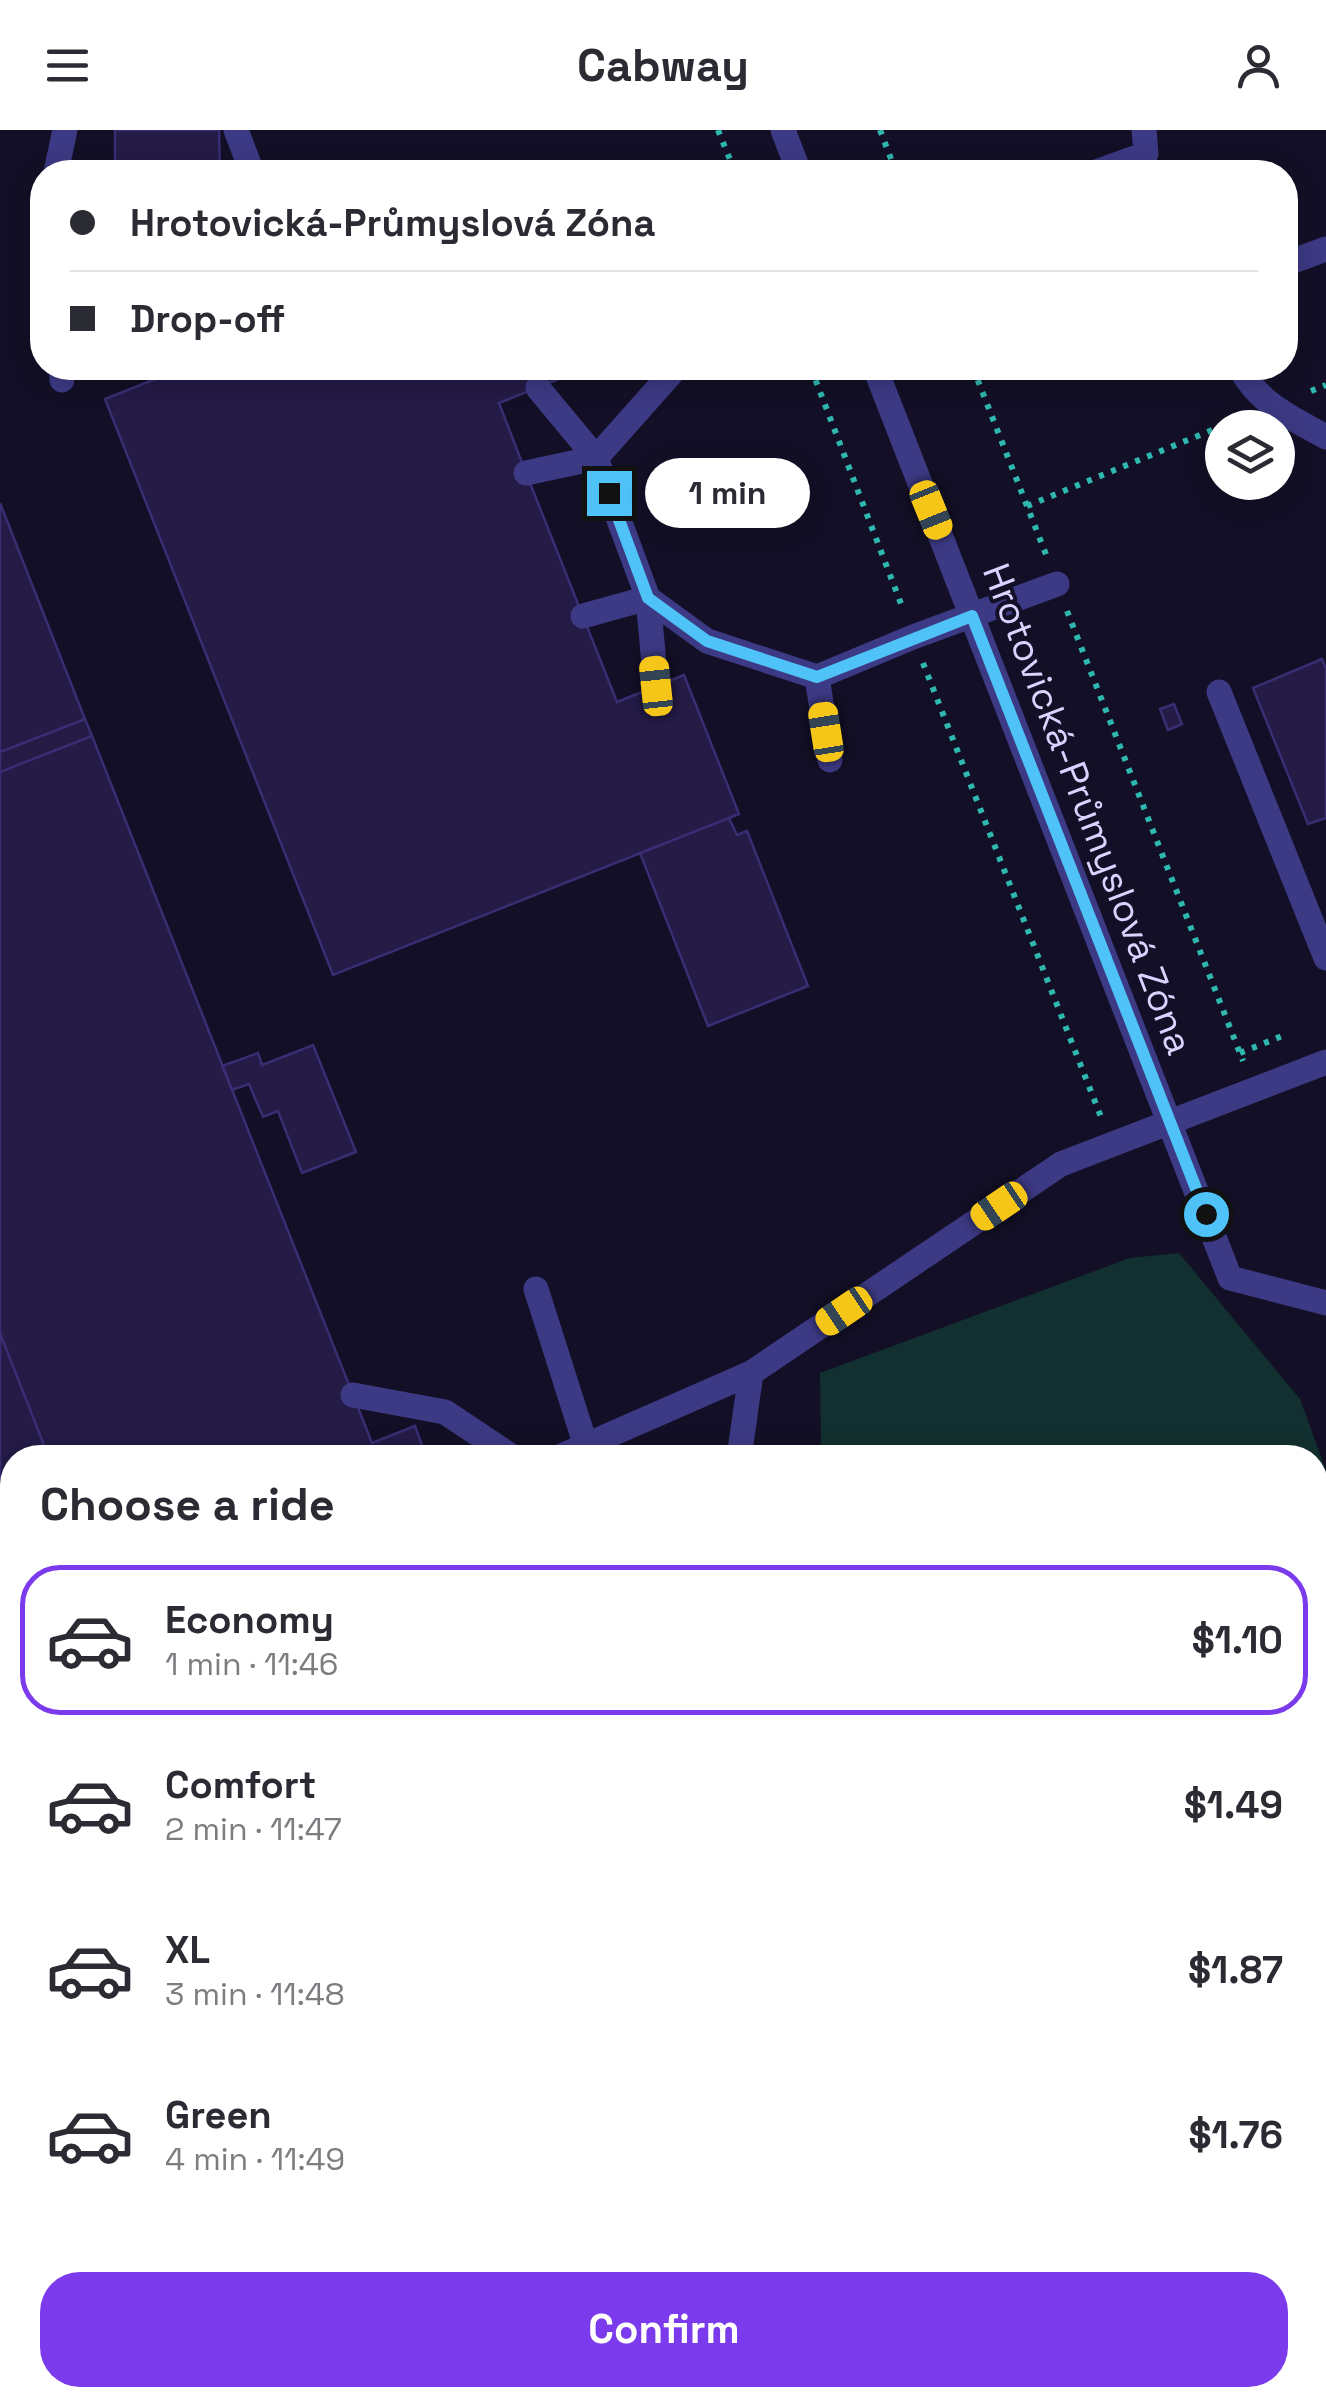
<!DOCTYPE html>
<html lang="en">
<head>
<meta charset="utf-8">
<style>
  :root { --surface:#fff; --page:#f7f7f7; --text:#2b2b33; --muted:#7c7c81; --line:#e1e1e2; --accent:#7c3aed }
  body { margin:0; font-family:"Space Grotesk",sans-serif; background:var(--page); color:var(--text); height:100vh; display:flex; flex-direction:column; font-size:38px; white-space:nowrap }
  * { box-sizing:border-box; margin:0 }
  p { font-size:32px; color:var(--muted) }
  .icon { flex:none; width:55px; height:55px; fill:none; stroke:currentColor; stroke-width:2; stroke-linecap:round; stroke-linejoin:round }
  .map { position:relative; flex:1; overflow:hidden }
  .drawer { position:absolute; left:0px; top:1315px; width:1328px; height:962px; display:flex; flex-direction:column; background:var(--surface); border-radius:40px 40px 0 0; box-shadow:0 5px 25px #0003 }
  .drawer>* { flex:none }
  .guide { position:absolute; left:30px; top:30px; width:1268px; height:220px; border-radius:40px; box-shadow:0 5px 25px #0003; display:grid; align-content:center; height:220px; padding:0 40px; background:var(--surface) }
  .fabs { position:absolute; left:1205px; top:280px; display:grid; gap:20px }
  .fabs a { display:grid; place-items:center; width:90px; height:90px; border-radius:50%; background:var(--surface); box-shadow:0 5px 25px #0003; font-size:50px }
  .end { position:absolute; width:45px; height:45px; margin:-22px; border:12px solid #4fc3f7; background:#111; box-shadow:0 0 0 5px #111 }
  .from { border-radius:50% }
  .bubble { position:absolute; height:70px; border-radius:35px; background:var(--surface); box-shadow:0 5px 25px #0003; font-size:32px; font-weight:700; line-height:70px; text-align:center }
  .car { position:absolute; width:30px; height:60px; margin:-30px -15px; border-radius:12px; box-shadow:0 0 8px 2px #0007; background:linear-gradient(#f5c518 24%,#345 0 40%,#f5c518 0 76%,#345 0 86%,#f5c518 0) }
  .guide b { display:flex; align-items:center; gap:35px; height:95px; font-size:38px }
  .guide b+b { border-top:2px solid var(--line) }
  .guide i { width:25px; height:25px; background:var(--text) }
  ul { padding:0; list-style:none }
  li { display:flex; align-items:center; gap:30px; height:150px; margin:0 20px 15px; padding:0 20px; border:5px solid transparent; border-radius:40px }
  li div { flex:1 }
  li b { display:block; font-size:38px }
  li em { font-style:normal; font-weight:700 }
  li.on { border-color:var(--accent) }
  li>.icon { width:90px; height:90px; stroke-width:1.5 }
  h2 { padding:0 40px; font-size:45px; line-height:120px }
  .cta { display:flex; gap:20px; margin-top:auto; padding:20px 40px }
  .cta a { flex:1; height:115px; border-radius:40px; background:var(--accent); color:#fff; font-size:40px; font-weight:700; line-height:115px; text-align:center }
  header { display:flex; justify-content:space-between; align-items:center; height:130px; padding:0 40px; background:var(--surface); font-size:45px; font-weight:700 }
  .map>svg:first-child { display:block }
</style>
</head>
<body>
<header><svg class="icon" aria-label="menu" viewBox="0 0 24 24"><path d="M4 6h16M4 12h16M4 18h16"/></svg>Cabway<svg class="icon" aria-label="person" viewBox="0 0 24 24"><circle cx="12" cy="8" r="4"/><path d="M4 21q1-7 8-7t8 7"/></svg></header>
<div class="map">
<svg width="1326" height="2277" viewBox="0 0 1326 2277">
  <rect width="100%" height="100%" fill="#130f26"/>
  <path fill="#12302f" d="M1179,1123L1300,1269L1326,1340V1919L1315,1925V1328L821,1327L820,1243L1130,1128Z
    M0,1751L12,1763V1898L0,1891Z
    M637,2265H816V2277H636Z"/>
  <path fill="#241b47" stroke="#3b2d73" stroke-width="2.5" d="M115,0H219L220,42H115Z
    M183,238H563L566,246L499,273L526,343L617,572L684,545L739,684L333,845L105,269Z
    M0,373L85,589L0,622Z
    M1322,529L1326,539V688L1308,694L1253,558Z
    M1174,574L1182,594L1168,600L1160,579Z
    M85,589L92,606L0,642V622Z
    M92,606L372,1313L415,1296L423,1318L399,1328H49L0,1203V642Z
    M729,688L737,705L747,701L808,856L708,896L640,723Z
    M313,915L356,1022L302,1043L278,981L263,987L249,954L232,960L222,936L258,923L262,935Z
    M0,1203L49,1328H12V1563L0,1568Z
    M1315,2140H1326V2277H1195V2265H1315Z
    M816,2265H889L891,2277H816Z
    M300,2273L479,2277H300Z"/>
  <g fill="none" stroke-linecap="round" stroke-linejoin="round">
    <path stroke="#2fb8b0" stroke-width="6" stroke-dasharray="5 8" stroke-linecap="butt" d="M718,0L735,42
      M880,0L896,42
      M811,238L903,479
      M973,238L1047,427
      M1311,261L1326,255
      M1027,376L1239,289
      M1067,481L1243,931
      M923,533L1101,987
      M1240,923L1287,904"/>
    <path stroke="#3d3a85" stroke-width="25" d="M236,0L252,42
      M783,0L799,42
      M56,42L65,0
      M1096,42L1146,24L1144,0
      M1285,134L1326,119
      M61,238L62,250
      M676,238L596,328L648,468L707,511L817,547L913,507L1057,454
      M875,238L1230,1148L1326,1173
      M1240,238C1259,274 1292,288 1326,307
      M526,343L596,328L538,258
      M583,486L648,468L656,556
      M817,547L830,630
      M1219,562L1326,828
      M536,1159L585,1313
      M353,1265L445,1282L514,1328
      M557,1328L751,1243L1061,1034L1326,932
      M739,1328L751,1243
      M0,1624L12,1632
      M1315,2101H1326
      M262,2277V2265
      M801,2277L802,2265"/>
  </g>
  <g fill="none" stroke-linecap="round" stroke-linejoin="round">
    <path stroke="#4fc3f7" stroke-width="12" d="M609,363L648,468L707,511L817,547L972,486L1206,1084"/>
  </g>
  <g text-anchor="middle" stroke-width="8" stroke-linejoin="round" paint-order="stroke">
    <g font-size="38" fill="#d9d4ff" stroke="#130f26">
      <text transform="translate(1088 679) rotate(69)" y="13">Hrotovická-Průmyslová Zóna</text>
    </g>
  </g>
</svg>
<div class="fabs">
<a><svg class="icon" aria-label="layers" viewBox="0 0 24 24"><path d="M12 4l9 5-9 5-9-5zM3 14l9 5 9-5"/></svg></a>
</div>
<i class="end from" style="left:1206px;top:1084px"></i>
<i class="end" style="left:609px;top:363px"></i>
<div class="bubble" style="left:645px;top:328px;width:165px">1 min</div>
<i class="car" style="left:931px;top:380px;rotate:158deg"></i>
<i class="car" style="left:656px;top:556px;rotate:354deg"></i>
<i class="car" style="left:826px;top:602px;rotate:351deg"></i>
<i class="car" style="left:999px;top:1076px;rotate:236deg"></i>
<i class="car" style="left:844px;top:1181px;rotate:236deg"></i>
<div class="guide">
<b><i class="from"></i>Hrotovická-Průmyslová Zóna</b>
<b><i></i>Drop-off</b>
</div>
<section class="drawer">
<h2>Choose a ride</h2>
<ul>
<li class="on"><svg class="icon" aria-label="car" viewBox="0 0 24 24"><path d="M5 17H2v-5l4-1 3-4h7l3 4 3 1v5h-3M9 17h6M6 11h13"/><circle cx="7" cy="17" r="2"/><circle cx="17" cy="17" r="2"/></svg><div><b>Economy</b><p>1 min · 11:46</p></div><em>$1.10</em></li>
<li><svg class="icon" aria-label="car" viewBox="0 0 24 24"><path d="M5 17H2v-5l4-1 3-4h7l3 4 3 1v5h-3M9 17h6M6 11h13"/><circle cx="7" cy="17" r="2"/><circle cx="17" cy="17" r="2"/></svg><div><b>Comfort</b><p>2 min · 11:47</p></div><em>$1.49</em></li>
<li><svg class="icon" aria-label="car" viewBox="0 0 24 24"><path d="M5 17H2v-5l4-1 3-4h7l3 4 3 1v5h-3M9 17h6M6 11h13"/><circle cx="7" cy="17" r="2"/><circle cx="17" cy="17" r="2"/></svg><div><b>XL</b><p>3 min · 11:48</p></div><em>$1.87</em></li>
<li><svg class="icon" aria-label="car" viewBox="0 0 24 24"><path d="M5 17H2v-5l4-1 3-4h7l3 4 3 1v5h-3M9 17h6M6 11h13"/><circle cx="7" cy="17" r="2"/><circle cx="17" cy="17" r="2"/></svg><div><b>Green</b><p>4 min · 11:49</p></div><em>$1.76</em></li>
</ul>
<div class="cta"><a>Confirm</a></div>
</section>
</div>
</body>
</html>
